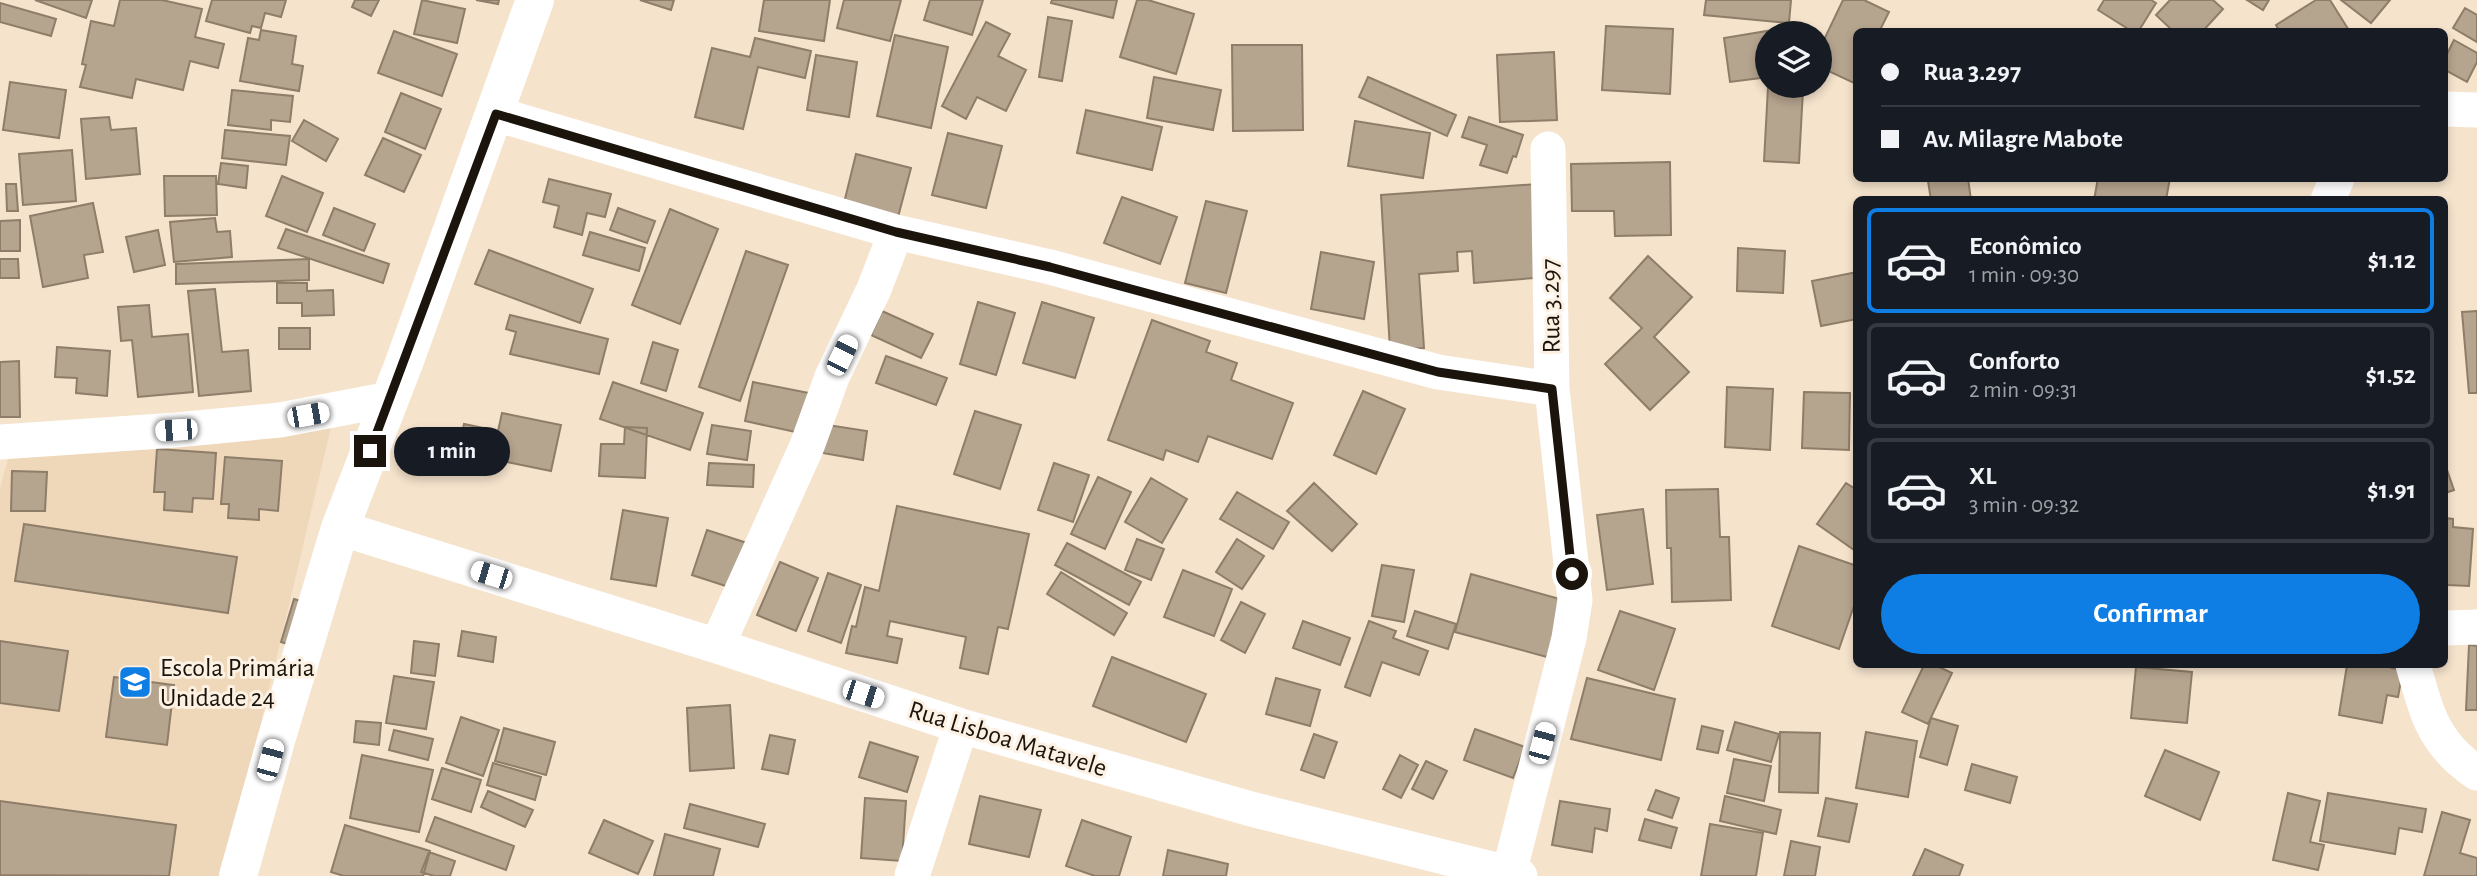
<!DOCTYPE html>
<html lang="pt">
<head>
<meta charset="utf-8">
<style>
  :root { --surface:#171b24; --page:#242831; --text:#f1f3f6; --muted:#9ea1a6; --line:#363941; --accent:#0e7de4 }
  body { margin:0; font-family:"Alegreya Sans",sans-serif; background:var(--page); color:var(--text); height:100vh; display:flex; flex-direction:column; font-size:26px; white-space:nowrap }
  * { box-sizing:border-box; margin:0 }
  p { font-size:23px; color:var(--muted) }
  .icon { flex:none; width:38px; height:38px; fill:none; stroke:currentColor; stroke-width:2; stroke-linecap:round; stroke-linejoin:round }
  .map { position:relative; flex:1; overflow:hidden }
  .side { position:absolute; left:1853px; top:196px; width:595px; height:472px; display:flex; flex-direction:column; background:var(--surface); border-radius:10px; box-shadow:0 4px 10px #0003 }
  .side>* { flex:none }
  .guide { position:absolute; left:1853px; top:28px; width:595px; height:154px; border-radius:10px; box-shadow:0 4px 10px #0003; display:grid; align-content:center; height:154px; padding:0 28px; background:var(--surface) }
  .buttons { position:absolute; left:1755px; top:21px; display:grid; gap:14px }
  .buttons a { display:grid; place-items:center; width:77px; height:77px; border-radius:50%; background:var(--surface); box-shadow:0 4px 10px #0003; font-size:35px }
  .end { position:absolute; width:32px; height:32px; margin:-16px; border:9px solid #1b140c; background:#fff; box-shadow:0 0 0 4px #fff }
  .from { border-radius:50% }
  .bubble { position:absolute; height:49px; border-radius:24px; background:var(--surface); box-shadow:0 4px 10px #0003; font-size:23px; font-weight:700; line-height:49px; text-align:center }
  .car { position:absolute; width:21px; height:42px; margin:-21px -10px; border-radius:9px; box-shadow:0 0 5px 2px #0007; background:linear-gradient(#fff 24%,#345 0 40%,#fff 0 76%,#345 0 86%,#fff 0) }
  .guide b { display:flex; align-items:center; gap:24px; height:66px; font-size:26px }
  .guide b+b { border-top:2px solid var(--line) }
  .guide i { width:18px; height:18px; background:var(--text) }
  ul { padding:12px 0 0; list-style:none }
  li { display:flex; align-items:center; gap:21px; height:105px; margin:0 14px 10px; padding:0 14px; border:4px solid var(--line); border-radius:10px }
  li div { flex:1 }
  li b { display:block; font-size:26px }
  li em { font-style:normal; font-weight:700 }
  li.on { border-color:var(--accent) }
  li>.icon { width:63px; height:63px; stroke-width:1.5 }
  .cta { display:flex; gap:14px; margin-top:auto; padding:14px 28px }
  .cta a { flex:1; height:80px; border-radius:42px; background:var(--accent); color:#fff; font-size:28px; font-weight:700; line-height:80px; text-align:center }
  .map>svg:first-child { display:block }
</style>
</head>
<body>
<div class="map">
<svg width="2477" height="876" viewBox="0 0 2477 876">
  <rect width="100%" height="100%" fill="#f5e3cc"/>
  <path fill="#efd7ba" d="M332,423L225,876H0V488L8,459Z"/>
  <path fill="#b5a48e" stroke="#8e7d68" stroke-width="2" d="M35,0H92L86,18Z
    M120,0H162L202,9L195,37L224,44L218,68L190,61L183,90L136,79L132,98L80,87L86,65L82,64L91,21L114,26Z
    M212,0H286L281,17L265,13L261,28L252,26L250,33L206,21Z
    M355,0H379L371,16L352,7Z
    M422,0L465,9L457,43L414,34Z
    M476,0H499L498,4Z
    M640,0H674L671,10Z
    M764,0H830L824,41L759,31Z
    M844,0H901L890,41L837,28Z
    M930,0H983L972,35L924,20Z
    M1052,0H1117L1113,18L1051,3Z
    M1137,0H1148L1194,14L1176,74L1120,57Z
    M1706,0H1791L1789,23L1704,15Z
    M1843,0H1864L1889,12L1879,32H1857V77L1854,83L1820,67V48Z
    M2104,0H2151L2156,3L2138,32H2133L2098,10Z
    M2170,0H2213L2223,9L2202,32H2174L2156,15Z
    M2247,0H2269L2263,10Z
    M2316,0H2330L2350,32H2280L2276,25Z
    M2341,0H2390L2371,23Z
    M0,3L56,19L51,36L0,22Z
    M2465,8L2477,15V42L2453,28Z
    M1048,17L1072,21L1062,81L1039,77Z
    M986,22L1010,34L998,56L1026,70L1006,111L977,97L966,119L942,106Z
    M1606,26L1673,29L1670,94L1602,90Z
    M1779,29L1780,33H1768V77L1730,82L1724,38Z
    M261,30L296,36L292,64L303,66L299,91L240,81L248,38L259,40Z
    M394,31L457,54L442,96L378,73Z
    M895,35L948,47L931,128L877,116Z
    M755,38L811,51L805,78L758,67L743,129L695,117L712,48L750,57Z
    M2454,40L2477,53V62L2467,82L2445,70V58Z
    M1232,45H1302L1303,130L1233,131Z
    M1554,52L1557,120L1500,122L1497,55Z
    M816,55L857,62L849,117L807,110Z
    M1154,77L1221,90L1213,130L1147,118Z
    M1368,77L1456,115L1447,136L1359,97Z
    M10,82L66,90L59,138L3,130Z
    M1768,87L1803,90L1799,163L1764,161Z
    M232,90L293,96L290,122L271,120V130L228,125Z
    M401,93L441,109L425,149L385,132Z
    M1086,110L1162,127L1152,170L1077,153Z
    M109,117L111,130L136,128L140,174L86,179L81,119Z
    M1469,117L1523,135L1516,157L1513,156L1507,173L1480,165L1487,145L1462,137Z
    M304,120L338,139L326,161L292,141Z
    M1355,121L1430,133L1423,178L1348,166Z
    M225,130L290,136L286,165L222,158Z
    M948,133L1002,146L986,208L932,195Z
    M383,138L421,155L404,192L365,175Z
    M72,150L76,201L23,205L19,154Z
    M856,154L911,168L898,217L844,203Z
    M1670,162L1671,235L1615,236L1614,211H1572L1571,164Z
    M221,163L248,166L246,188L218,184Z
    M164,176H216L217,215L165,216Z
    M282,176L323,193L307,232L266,216Z
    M1948,178H1968L1971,200H1931L1928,181Z
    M2098,178H2170L2166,200H2094Z
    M549,179L611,194L605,217L587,213L582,235L554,227L559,206L543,202Z
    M6,184H16L18,211H7Z
    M1537,184L1534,278L1474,283L1472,251L1457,252L1458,271L1419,274L1424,348L1390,350L1381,195Z
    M1122,197L1177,217L1160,264L1104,243Z
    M1206,201L1247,211L1226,293L1185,283Z
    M93,203L103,252L84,255L88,278L43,287L30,216Z
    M334,208L375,224L364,251L323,235Z
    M618,208L655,221L647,243L610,230Z
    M670,209L718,229L680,324L632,305Z
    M215,218L217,232L230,231L232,257L174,262L170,222Z
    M20,220V251H0V221Z
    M286,229L389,264L383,283L278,248Z
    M158,230L165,265L134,272L126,237Z
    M590,232L645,248L639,271L583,255Z
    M1738,248L1785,251L1783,293L1737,291Z
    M489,250L593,289L580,323L475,284Z
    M746,251L788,265L740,401L699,387Z
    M1321,252L1374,262L1364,319L1311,309Z
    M1648,256L1692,297L1654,337L1689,372L1650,410L1605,364L1642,328L1610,298Z
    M0,259H18L19,278H0Z
    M309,259V280L176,284V264Z
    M1857,272V319L1821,326L1812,281Z
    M277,283H307V291L333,290L334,315L302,316V303H277Z
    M215,289L222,352L248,350L251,391L199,396L188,291Z
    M978,302L1015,313L996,375L960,364Z
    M1042,302L1094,318L1075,378L1023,363Z
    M149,305L152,337L188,334L193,392L138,397L132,340L121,341L118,307Z
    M882,311L933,334L921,358L871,335Z
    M2477,311V393H2469L2462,312Z
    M510,315L608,339L599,374L510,354L516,332L506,329Z
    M1152,320L1210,341L1206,352L1237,363L1231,380L1293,403L1272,459L1208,436L1198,462L1166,450L1163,460L1108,440Z
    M279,328H310V349H279Z
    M653,342L678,350L666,391L641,383Z
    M57,347L110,351L107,396L76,393L77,378L55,377Z
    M886,356L947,378L936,405L876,383Z
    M19,361L20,417H0V362Z
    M613,382L703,413L690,450L600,419Z
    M753,382L814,394L805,434L745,421Z
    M1727,387L1773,389L1770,450L1725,447Z
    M1363,391L1405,409L1376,474L1334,455Z
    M1804,392L1850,393L1849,450L1802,448Z
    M975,411L1021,425L1000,489L954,474Z
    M502,413L561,425L551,471L458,452L464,424L498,431Z
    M821,424L867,431L863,460L817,452Z
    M712,425L751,431L747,460L707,454Z
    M625,427L647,428L645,478L599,476L601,444H624Z
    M157,449L216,453L213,499L193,498L192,512L164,510L165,492H154Z
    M225,457L282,461L278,511L259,509V520L228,518L229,504H221Z
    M709,463L754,465L753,487L707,485Z
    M1054,463L1089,475L1073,522L1038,510Z
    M2445,464L2454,490L2445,493Z
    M12,471L47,472L45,511H11Z
    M1098,477L1131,492L1105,549L1071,534Z
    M1151,478L1187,499L1162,543L1125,522Z
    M1314,483L1357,524L1332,551L1287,511Z
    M1846,483L1857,490V552L1817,524Z
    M1718,489L1720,537H1729L1731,600L1672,602L1671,548H1667L1666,490Z
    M1237,492L1289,522L1273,549L1220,519Z
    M897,506L1029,534L1008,629L998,627L988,674L960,668L966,637L890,621L887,636L902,639L897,663L846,653L852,626L856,627L865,587L879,591Z
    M1643,509L1653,584L1607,590L1597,515Z
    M623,510L668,518L656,586L611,579Z
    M2445,518L2453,519V527L2473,529L2469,586L2447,585L2445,583Z
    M24,524L237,557L228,613L15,581Z
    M707,530L750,544L735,589L692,575Z
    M1137,539L1164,549L1151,580L1125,570Z
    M1237,539L1264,556L1242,589L1216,572Z
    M1067,543L1141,582L1129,605L1055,565Z
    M1799,546L1857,566V597L1839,649L1772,626Z
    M780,562L818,578L796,631L757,615Z
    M1382,565L1414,570L1404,622L1372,616Z
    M1183,570L1232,589L1214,636L1164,617Z
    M1061,572L1127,613L1114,635L1047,594Z
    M828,573L861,585L841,643L808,631Z
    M1471,574L1563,600L1547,657L1455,632Z
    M294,599L310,604L297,647L281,642Z
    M1241,602L1265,614L1245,653L1221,640Z
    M1415,611L1456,624L1448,649L1407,636Z
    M1620,611L1675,629L1654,690L1598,670Z
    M1303,621L1350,638L1340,665L1293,648Z
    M1369,621L1396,631L1393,638L1428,651L1419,675L1382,662L1370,696L1345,687Z
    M462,631L496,637L493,662L458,656Z
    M0,641L68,651L59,711L0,703Z
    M414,641L439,644L435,676L411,673Z
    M2469,645L2477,646V710H2466Z
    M1112,657L1206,694L1186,742L1093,706Z
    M1924,665H1935L1952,673L1928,724L1902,712Z
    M2347,665H2391V668L2403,670L2398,697L2387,695L2382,723L2339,715Z
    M2136,667L2192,672L2187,723L2131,718Z
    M394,676L434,682L426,729L386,723Z
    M114,677L174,685L167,745L106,737Z
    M1276,678L1320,690L1310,726L1266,714Z
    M1587,678L1675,699L1661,760L1571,739Z
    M730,705L734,768L690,771L687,708Z
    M461,717L499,730L483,776L446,763Z
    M1931,718L1958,726L1947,765L1920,757Z
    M356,721L381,723L379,745L354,742Z
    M1735,722L1779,734L1771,762L1727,750Z
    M1702,726L1723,731L1718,753L1697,749Z
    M504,728L555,742L546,775L495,761Z
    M1475,729L1525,747L1513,778L1464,760Z
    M394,730L433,739L428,760L389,750Z
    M1780,732L1820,733L1818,793L1779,792Z
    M1866,732L1917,741L1908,797L1856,788Z
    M1314,734L1337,742L1324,778L1301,770Z
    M770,735L795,740L788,774L762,769Z
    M870,742L918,757L907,792L859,777Z
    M2165,750L2219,772L2200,820L2145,796Z
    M362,755L433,770L419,832L350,818Z
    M1400,755L1418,765L1401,798L1383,789Z
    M1734,759L1771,766L1764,801L1727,793Z
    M1426,761L1447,771L1433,799L1412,789Z
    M493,763L541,777L535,800L487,785Z
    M1972,764L2017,777L2010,803L1965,790Z
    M442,768L481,780L471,812L432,799Z
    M1656,790L1679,798L1672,818L1648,810Z
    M488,791L533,810L525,827L481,807Z
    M2288,793L2320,801L2310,842L2324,845L2318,870L2273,860Z
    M2328,793L2426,809L2422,832L2399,828L2395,854L2320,841Z
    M980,796L1041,810L1029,857L969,844Z
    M1725,796L1781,810L1776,834L1720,821Z
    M865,798L906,801L902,861L861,858Z
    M1826,798L1857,804L1849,842L1818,836Z
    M0,801L176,825L169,876L0,875Z
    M1560,801L1610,809L1607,831L1595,828L1592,852L1552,845Z
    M690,804L765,824L758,847L684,828Z
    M2442,812L2470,820L2460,853L2477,858V876H2424Z
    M435,817L514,846L506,870L426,841Z
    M1645,819L1677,828L1671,848L1639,840Z
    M604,820L653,841L638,874L589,853Z
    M1082,820L1131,837L1119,876H1095L1066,866Z
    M1710,824L1763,833L1756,876H1701Z
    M345,825L430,851L423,876H344L331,872Z
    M665,834L720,849L713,876H654Z
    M1791,841L1820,847L1815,876H1784Z
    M1925,849L1963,865L1959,876H1913Z
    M1168,850L1228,864L1226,876H1163Z
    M429,852L455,861L450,876H434L421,872Z"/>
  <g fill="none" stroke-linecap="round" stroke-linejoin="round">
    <path stroke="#fff" stroke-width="35" d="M2445,109L2477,110
      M496,114L896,232L1050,267L1438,372L1552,389
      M2328,200L2337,178
      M0,442L176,430L280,420L390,399
      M340,528L717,646L961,726L1251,809L1520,876
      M2445,628L2477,627
      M717,646L807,446L832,377L874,289L896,232
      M2413,665C2424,702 2429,732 2459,759C2465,764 2470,769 2477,773
      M1509,873L1569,638L1575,600L1552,389L1548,149
      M912,876L961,726"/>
    <path stroke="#fff" stroke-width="38" d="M238,876L277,737L340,528L404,363L535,0"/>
  </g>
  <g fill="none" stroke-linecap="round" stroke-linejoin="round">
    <path stroke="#1b140c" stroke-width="9" d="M370,451L496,114L896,232L1050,267L1438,372L1552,389L1572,574"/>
  </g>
  <defs>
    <symbol id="school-square" viewBox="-11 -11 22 22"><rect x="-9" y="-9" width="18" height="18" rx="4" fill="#0e7de4" stroke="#fdf1e3"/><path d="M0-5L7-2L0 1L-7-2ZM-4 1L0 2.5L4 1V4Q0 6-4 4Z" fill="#fff"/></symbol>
  </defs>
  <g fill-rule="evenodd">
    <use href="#school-square" x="116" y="663" width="38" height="38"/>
  </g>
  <g text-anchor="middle" stroke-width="6" stroke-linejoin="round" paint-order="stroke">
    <g font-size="26" fill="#1b140c" stroke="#fdf1e3">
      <text transform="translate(1550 306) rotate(-91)" y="9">Rua 3.297</text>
      <text transform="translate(1008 738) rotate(17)" y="9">Rua Lisboa Matavele</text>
    </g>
    <g font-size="26" fill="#1b140c" stroke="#fdf1e3" text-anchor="start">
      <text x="160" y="676">Escola Primária<tspan x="160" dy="30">Unidade 24</tspan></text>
    </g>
  </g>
</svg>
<div class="buttons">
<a><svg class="icon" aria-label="layers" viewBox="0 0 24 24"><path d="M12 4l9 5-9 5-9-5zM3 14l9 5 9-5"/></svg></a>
</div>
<i class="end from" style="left:1572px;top:574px"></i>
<i class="end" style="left:370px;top:451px"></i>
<div class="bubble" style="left:394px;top:427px;width:116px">1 min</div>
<i class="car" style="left:842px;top:355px;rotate:26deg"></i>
<i class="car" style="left:308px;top:415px;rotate:80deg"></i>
<i class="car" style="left:176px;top:430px;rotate:266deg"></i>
<i class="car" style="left:491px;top:575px;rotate:287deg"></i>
<i class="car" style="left:863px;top:694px;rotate:108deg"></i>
<i class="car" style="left:1542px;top:743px;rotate:15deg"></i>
<i class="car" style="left:270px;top:760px;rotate:15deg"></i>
<div class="guide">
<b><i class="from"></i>Rua 3.297</b>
<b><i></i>Av. Milagre Mabote</b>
</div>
<section class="side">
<ul>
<li class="on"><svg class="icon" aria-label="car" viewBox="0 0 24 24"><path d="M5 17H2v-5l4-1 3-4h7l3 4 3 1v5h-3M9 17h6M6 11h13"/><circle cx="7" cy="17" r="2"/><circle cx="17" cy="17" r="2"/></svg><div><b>Econômico</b><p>1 min · 09:30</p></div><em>$1.12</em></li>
<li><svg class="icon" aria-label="car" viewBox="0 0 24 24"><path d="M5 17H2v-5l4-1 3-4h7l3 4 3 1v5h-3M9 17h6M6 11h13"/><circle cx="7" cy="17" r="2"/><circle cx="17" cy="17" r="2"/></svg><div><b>Conforto</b><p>2 min · 09:31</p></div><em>$1.52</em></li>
<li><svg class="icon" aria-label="car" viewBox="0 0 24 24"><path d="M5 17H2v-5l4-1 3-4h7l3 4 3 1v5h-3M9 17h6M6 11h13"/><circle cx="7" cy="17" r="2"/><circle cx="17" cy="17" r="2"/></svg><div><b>XL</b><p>3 min · 09:32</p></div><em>$1.91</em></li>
</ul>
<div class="cta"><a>Confirmar</a></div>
</section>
</div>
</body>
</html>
